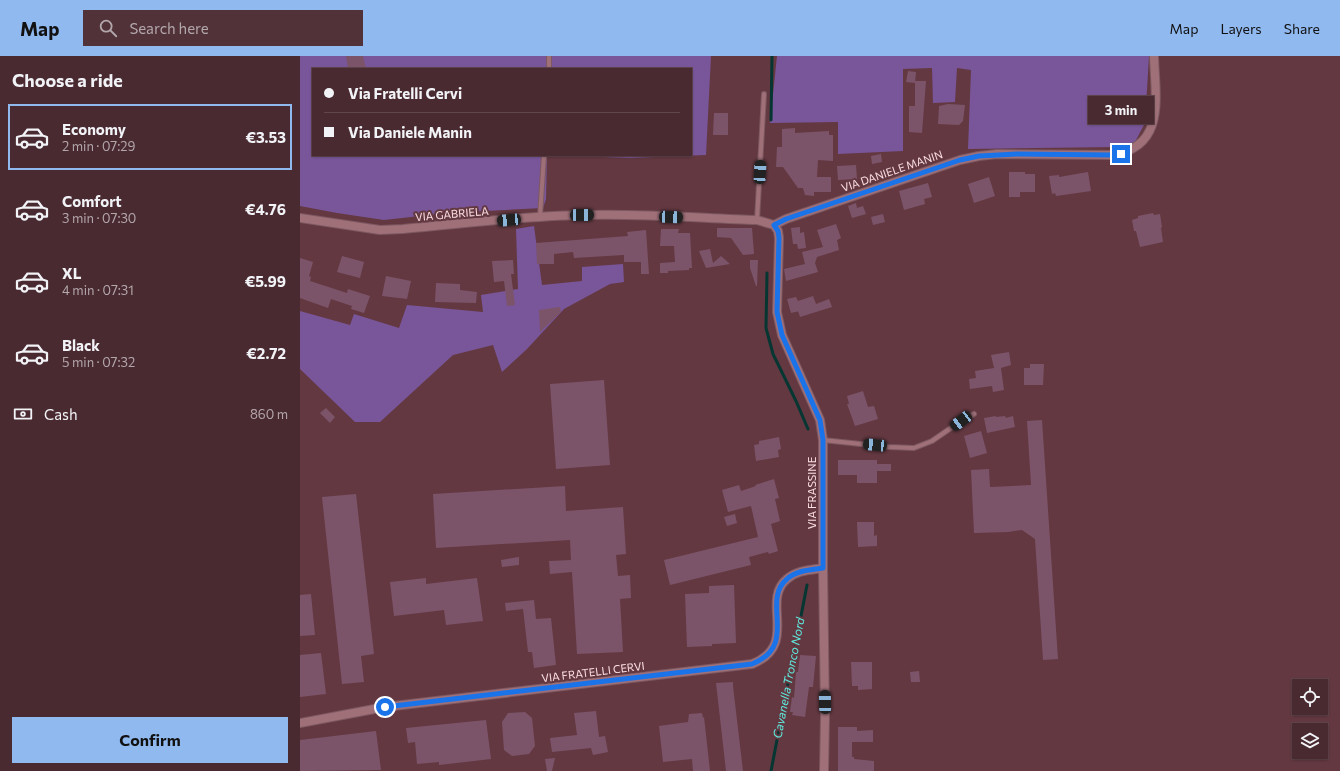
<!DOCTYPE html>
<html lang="en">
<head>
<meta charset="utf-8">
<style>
  :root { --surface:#4a2a31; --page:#513239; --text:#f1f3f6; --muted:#b2a7ab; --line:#61464d; --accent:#90b9f0 }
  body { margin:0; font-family:Commissioner,sans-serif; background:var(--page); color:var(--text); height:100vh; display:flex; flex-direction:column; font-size:15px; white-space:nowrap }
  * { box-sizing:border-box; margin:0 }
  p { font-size:13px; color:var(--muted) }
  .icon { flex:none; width:22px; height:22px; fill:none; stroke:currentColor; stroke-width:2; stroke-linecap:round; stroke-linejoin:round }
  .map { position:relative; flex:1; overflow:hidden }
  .side { display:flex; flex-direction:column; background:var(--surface); width:300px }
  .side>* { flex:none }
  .banner { position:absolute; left:12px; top:12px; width:380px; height:88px; border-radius:0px; box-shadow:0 1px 3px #0004,0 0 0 1px var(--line); display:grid; align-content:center; height:88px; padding:0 12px; background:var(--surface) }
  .controls { position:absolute; left:992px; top:623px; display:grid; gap:8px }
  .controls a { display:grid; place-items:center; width:36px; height:36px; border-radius:0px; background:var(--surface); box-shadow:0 1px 3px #0004,0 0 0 1px var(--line); font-size:20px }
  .end { position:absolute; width:18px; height:18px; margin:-9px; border:5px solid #1a73e8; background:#fff; box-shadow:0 0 0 2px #fff }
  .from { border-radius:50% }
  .bubble { position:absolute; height:28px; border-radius:0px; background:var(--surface); box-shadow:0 1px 3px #0004,0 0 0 1px var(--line); font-size:13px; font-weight:700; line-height:28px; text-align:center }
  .car { position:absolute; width:12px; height:24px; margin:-12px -6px; border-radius:5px; box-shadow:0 0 3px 1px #0007; background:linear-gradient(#222 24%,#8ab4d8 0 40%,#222 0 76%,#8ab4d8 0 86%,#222 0) }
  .banner b { display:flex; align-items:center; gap:14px; height:38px; font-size:15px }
  .banner b+b { border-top:1px solid var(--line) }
  .banner i { width:10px; height:10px; background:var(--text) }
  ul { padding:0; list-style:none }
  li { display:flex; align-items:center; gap:12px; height:66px; margin:0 8px 6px; padding:0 4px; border:2px solid transparent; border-radius:0px }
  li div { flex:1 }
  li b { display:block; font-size:15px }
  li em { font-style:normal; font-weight:700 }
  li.active { border-color:var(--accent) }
  li>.icon { width:36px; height:36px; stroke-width:1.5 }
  h2 { padding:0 12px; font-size:18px; line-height:48px }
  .pay { display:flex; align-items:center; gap:10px; height:44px; padding:0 12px; font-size:15px }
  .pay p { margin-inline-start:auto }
  .primary-button { display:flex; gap:8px; margin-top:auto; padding:8px 12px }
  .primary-button a { flex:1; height:46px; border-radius:0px; background:var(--accent); color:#111; font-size:16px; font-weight:700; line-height:46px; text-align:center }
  header { display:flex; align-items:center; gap:24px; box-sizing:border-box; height:56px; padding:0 20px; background:var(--accent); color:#111 }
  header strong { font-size:19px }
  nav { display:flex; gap:22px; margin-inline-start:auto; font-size:14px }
  .search { width:280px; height:36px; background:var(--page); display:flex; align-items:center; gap:10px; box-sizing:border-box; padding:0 14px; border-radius:0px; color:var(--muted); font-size:15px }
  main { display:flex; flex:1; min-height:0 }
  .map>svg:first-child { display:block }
</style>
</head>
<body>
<header>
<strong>Map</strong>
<div class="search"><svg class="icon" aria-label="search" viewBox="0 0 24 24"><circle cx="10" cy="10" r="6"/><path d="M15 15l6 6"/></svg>Search here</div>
<nav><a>Map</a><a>Layers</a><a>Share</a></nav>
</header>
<main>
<section class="side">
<h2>Choose a ride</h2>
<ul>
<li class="active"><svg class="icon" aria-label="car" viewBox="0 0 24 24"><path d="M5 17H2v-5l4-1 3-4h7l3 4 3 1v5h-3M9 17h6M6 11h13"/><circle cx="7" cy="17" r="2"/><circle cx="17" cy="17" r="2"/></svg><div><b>Economy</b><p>2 min · 07:29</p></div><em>€3.53</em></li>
<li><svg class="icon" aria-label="car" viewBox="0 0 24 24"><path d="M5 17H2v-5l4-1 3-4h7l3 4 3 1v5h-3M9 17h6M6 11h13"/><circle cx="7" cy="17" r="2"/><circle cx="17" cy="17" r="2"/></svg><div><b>Comfort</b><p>3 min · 07:30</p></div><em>€4.76</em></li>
<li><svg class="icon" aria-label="car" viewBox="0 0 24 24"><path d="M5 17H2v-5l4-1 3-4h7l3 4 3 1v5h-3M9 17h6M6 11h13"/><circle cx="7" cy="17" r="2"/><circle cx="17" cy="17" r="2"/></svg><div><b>XL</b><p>4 min · 07:31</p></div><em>€5.99</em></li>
<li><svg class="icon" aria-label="car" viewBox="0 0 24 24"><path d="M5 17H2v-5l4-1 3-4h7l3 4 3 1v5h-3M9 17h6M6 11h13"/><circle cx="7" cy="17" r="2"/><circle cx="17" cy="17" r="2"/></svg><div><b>Black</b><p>5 min · 07:32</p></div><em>€2.72</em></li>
</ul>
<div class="pay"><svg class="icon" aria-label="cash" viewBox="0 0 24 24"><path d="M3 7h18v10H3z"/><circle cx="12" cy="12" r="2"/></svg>Cash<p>860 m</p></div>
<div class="primary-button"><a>Confirm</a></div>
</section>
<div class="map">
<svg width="1040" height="715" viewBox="0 0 1040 715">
  <rect width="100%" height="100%" fill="#633841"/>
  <path fill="#79569a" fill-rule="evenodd" d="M0,0H411L406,99L330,102L247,99L246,143L243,152L147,157L84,164L37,157L0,150ZM13,13H391V99H13Z
    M477,0H849L845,67L835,86L817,91L668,93L671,14L657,12L655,46L633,47L632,12L603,13V95L538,98V66L470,67Z
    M234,170L242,229L282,225V211L323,208L324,226L310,228L264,253L227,293L202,316L193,289L153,299L80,366H55L0,313V255L50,269L54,258L99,272L107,249L183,256L181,239L218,233L216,173Z"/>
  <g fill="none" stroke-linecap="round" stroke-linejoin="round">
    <path stroke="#063632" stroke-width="3" d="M471,64L472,0
      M467,217L466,272L473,298L496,345L508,373
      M471,715L507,529"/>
  </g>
  <path fill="#7c5469" d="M46,0H63L66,13H48Z
    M608,15L616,16L615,27L606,26Z
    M615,25H626L622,77L609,76V50H615Z
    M648,48L665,49L663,65L659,69L638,68L639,50Z
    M414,57H428V79H413Z
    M495,72V77L529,75V79H533V105L518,104L517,121H531V136H514V140L505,139L503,132H498L483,111H476L477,91H482V73Z
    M581,98L582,106L572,108L571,100Z
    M556,109L557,123L538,124L537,110Z
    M709,116H725V118H735V136H720V141H709Z
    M788,116L791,135L756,140L755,137L752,138L749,120L759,119V121Z
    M689,121L695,140L674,147L668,128Z
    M628,127L632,141L624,143L625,148L604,154L599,135Z
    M556,147L557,152L563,150L566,158L552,162L548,150Z
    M853,157L854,159L860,158L862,171L861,172L863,186L840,191L836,175H834L832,164L838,162V160Z
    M583,158L585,166L573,169L571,161Z
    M536,168L541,182L537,184L539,194L517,201L515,207L518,216L486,225L484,213L505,208L502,196L523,191L517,174Z
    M500,171V177L504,176L506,192L498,193L497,188H493L491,172Z
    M417,172H452L454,198L443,199L431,182L417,181Z
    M361,173H379L378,177H390L392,212H389V214L368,215V217H360V207L375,206L374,190H360Z
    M346,174L349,218H341V206H324V199L274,202L273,196L254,198V208H237L236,187L328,180L327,176Z
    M410,193L413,207L421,200L430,208L406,212L399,195Z
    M42,200L64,206L60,222L37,216Z
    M0,202L13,206L9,220L11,221L10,225L47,237L48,233L70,240L64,257L51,253L52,250L31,243L28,252L0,242Z
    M213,204L214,218H211L215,249L207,250L204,225L194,226L192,205Z
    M450,204H458L457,230H456L450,212Z
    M86,220L111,225L107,243L82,240Z
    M136,227L160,228V234L177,236L176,247L135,246Z
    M513,240L516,248L529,243L532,251L500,261L498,255H500L491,257L487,243L496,241L498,245Z
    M260,251L261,256L240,276L239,254Z
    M709,296L711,309L701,312L704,334L693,336L692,330L670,333L669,323L676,322L675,315L694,312L691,299Z
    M730,308H744L743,329H724V312H730Z
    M304,324L310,409L256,413L250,328Z
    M563,335L568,351L574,350L578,363L555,370L547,348H549L547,340Z
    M26,352L35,361L30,367L20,357Z
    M696,360V361L705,360L706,362L713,360L715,371L687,377L684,362Z
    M742,364L758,603L743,604L735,483L722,474L708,476L674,477L671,414L689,413L690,431L731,429L727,365Z
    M681,375L687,397L670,402L664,380Z
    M479,381L481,393L478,394L479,401L456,405L454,389L459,388V385Z
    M538,404H577V408H591V415H577V427H557V419H538Z
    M474,423L479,442L475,443L480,465L471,468L478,495L469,498L468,496L449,501L451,509L370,529L364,504L458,481L451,450L428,456L422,434L439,429L441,435L456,430L455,429Z
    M265,430L266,455L323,451L326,498L316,499L318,520L330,519L331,542L320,543L323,596L277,598L272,516L250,518L249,505L271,504L270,484L136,492L133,438Z
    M56,438L74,598L61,600L64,626L42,628L22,441Z
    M435,458L437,467L427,470L424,461Z
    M557,466H574V480L577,479V490L558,491Z
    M219,501V509L202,511L201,504Z
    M126,522V528L177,522L183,565L146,569L144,554L94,560L90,526Z
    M434,529L436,587L412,588V590L387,591L385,538L409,537V530Z
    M11,538L15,579L0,580V539Z
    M234,544L236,563L251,562L256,609L234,612L232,596H228L223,553L206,555L205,547Z
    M21,597L26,638L0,641V599Z
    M500,599L516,600L513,631H509L505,661L492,659L493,656H490L492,641L494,642L496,616H498Z
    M551,606H572V633L558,634V630H552Z
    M619,615L620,626H611L610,616Z
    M433,626V630L443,715H426L416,627Z
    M296,655L299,681L305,680L308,696L293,699L291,692L252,696L250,682L277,679L274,657Z
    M225,656L232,662L235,690L229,698L212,700L204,694L202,666L208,657Z
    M402,657L403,662L404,661L410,715H393L392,703L363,706L359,670L388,666L389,658Z
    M186,664L191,703L139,709V706L117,708L115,686L108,687L106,672Z
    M538,671H557V675L573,674V686H552V701H554V703L574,705V715H538Z
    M76,675L81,714L0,715V684Z
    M255,702L252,715H247L245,703Z"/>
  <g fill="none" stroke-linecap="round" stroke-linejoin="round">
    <defs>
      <path id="service" d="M249,13V0
        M240,160L244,99
        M457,164L464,38
        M523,384L589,391L614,392L632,385L661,365L674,358"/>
      <path id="minor" d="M0,162L80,174L103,173C162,168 222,160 282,159C340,157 399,162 457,164L474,169
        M474,169L478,175L479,182L477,256L482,279L520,364L523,384V512L525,660L524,715
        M474,169L486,163L660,104L679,100L697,98L812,99C867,91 855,40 854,0
        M0,667L85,651L452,608C500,589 460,545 487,523C497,514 511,514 523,512"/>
    </defs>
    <use href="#service" stroke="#7d5860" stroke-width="6"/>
    <use href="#minor" stroke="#7d5860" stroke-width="10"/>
    <use href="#service" stroke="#a07079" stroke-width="4"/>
    <use href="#minor" stroke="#a07079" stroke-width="8"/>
  </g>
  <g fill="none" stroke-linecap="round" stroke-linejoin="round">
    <path stroke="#1a73e8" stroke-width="5" d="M85,651L452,608C500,589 460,545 487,523C497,514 511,514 523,512V384L520,364L482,279L477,256L479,182L478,175L474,169L486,163L660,104L679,100L717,98L812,99L821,98"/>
  </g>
  <g text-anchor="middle" stroke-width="4" stroke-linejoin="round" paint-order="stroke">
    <g font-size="11" fill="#fadee2" stroke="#633841">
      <text transform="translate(592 115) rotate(-19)" y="4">VIA DANIELE MANIN</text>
      <text transform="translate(152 158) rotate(-5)" y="4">VIA GABRIELA</text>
      <text transform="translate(512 437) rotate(-90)" y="4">VIA FRASSINE</text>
      <text transform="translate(293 616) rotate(-7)" y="4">VIA FRATELLI CERVI</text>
    </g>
    <g font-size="12" font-style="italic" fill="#5fecdf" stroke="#633841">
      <text transform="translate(489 622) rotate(-79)" y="4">Cavanella Tronco Nord</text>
    </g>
  </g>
</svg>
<div class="controls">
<a><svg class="icon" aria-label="locate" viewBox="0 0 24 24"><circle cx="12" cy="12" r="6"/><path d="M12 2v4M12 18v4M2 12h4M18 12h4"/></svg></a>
<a><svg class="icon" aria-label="layers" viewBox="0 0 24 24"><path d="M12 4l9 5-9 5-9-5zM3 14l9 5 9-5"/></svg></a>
</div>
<i class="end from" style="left:85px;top:651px"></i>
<i class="end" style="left:821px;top:98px"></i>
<div class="bubble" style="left:788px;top:40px;width:66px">3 min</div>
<i class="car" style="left:460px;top:116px;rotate:3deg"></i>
<i class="car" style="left:282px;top:159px;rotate:89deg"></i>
<i class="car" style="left:371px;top:161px;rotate:92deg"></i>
<i class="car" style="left:209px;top:164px;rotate:265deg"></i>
<i class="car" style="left:661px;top:365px;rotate:233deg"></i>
<i class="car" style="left:575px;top:389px;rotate:275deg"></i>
<i class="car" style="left:525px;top:646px;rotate:359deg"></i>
<div class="banner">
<b><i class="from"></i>Via Fratelli Cervi</b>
<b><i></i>Via Daniele Manin</b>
</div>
</div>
</main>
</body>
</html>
